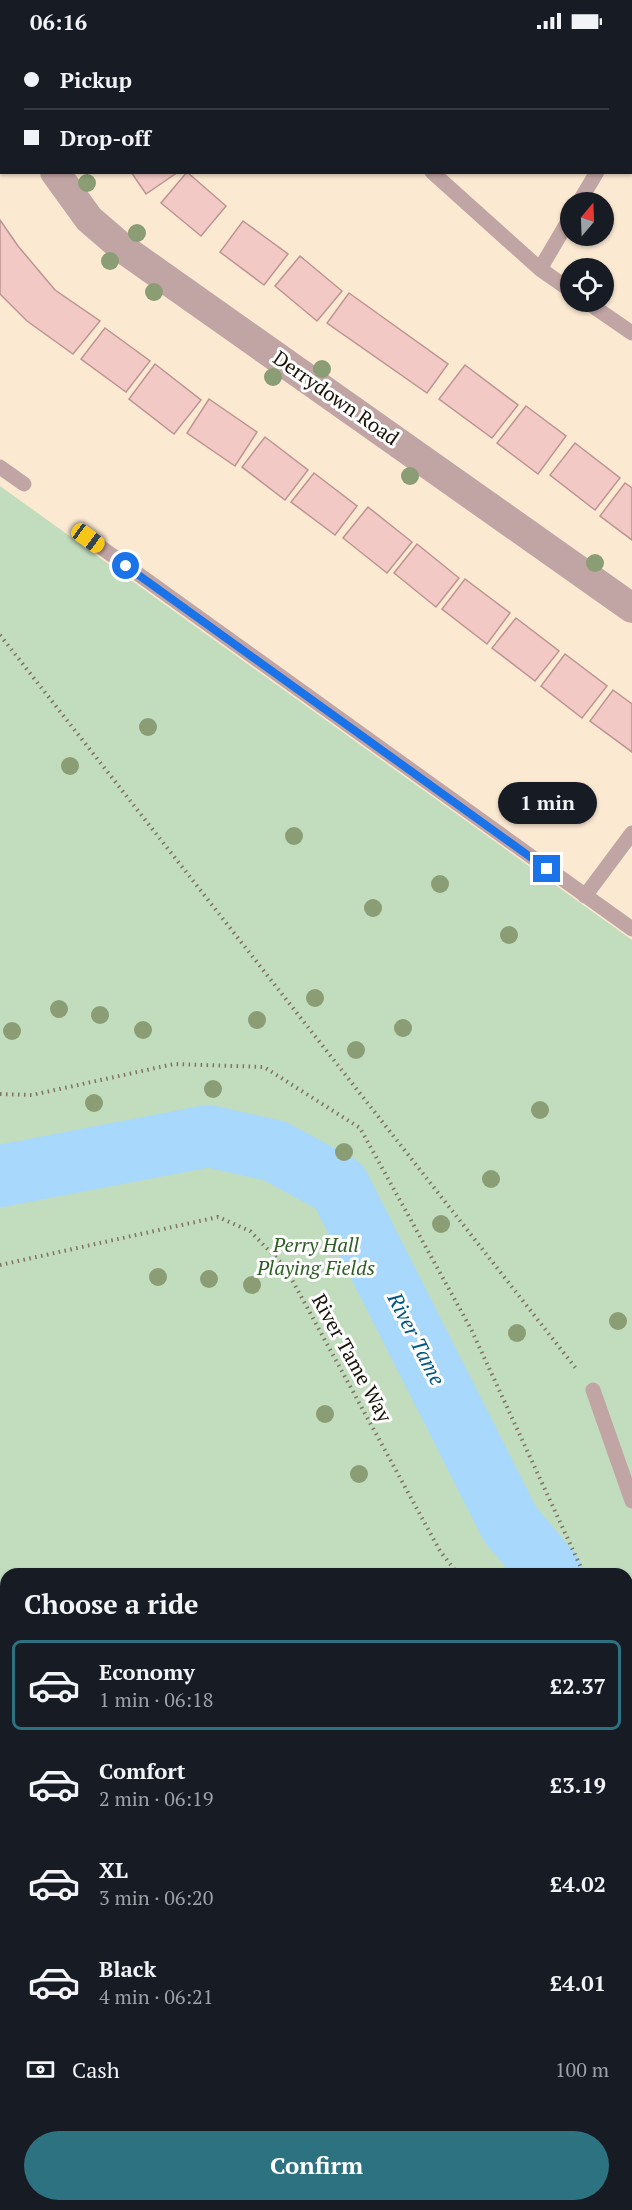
<!DOCTYPE html>
<html lang="en">
<head>
<meta charset="utf-8">
<style>
  :root { --surface:#171b24; --page:#20242c; --text:#f1f3f6; --muted:#9ea1a6; --line:#363941; --accent:#2d7280 }
  body { margin:0; font-family:"PT Serif",serif; background:var(--page); color:var(--text); height:100vh; display:flex; flex-direction:column; font-size:22px; white-space:nowrap }
  * { box-sizing:border-box; margin:0 }
  p { font-size:20px; color:var(--muted) }
  .icon { flex:none; width:33px; height:33px; fill:none; stroke:currentColor; stroke-width:2; stroke-linecap:round; stroke-linejoin:round }
  .map { position:relative; flex:1; overflow:hidden }
  .sheet { position:absolute; left:0px; top:1526px; width:633px; height:644px; display:flex; flex-direction:column; background:var(--surface); border-radius:18px 18px 0 0; box-shadow:0 2px 4px #0004 }
  .sheet>* { flex:none }
  .top-card { position:absolute; left:0px; top:0px; width:633px; height:132px; box-shadow:0 2px 4px #0004; display:grid; align-content:center; height:132px; padding:0 24px; background:var(--surface) }
  .needle { width:39px; rotate:19deg }
  .controls { position:absolute; left:560px; top:150px; display:grid; gap:12px }
  .controls a { display:grid; place-items:center; width:54px; height:54px; border-radius:50%; background:var(--surface); box-shadow:0 2px 4px #0004; font-size:30px }
  .end { position:absolute; width:27px; height:27px; margin:-14px; border:8px solid #1a73e8; background:#fff; box-shadow:0 0 0 3px #fff }
  .from { border-radius:50% }
  .bubble { position:absolute; height:42px; border-radius:21px; background:var(--surface); box-shadow:0 2px 4px #0004; font-size:20px; font-weight:600; line-height:42px; text-align:center }
  .car { position:absolute; width:18px; height:36px; margin:-18px -9px; border-radius:8px; box-shadow:0 0 4px 2px #0007; background:linear-gradient(#f5c518 24%,#345 0 40%,#f5c518 0 76%,#345 0 86%,#f5c518 0) }
  .top-card b { display:flex; align-items:center; gap:21px; height:57px; font-size:22px }
  .top-card b+b { border-top:2px solid var(--line) }
  .top-card i { width:15px; height:15px; background:var(--text) }
  ul { padding:0; list-style:none }
  li { display:flex; align-items:center; gap:18px; height:90px; margin:0 12px 9px; padding:0 12px; border:3px solid transparent; border-radius:9px }
  li div { flex:1 }
  li b { display:block; font-size:22px }
  li em { font-style:normal; font-weight:600 }
  li.current { border-color:var(--accent) }
  li>.icon { width:54px; height:54px; stroke-width:1.5 }
  h2 { padding:0 24px; font-size:27px; line-height:72px }
  .pay { display:flex; align-items:center; gap:15px; height:66px; padding:0 24px; font-size:22px }
  .pay p { margin-inline-start:auto }
  .action { display:flex; gap:12px; margin-top:auto; padding:12px 24px }
  .action a { flex:1; height:69px; border-radius:36px; background:var(--accent); color:#fff; font-size:24px; font-weight:600; line-height:69px; text-align:center }
  .status { display:flex; justify-content:space-between; align-items:center; height:42px; padding:0 30px; background:var(--surface); direction:ltr }
  .status svg { height:16px; fill:currentColor }
  .map>svg:first-child { display:block }
</style>
</head>
<body>
<div class="status"><b>06:16</b><svg viewBox="0 0 49 12"><path d="M0 12V9h3v3zM5 12V6h3v6zM10 12V3h3v9zM15 12V0h3v12zM26 1h20v11H26zM47 4h2v5h-2z"/></svg></div>
<div class="map">
<svg width="632" height="2168" viewBox="0 0 632 2168">
  <rect width="100%" height="100%" fill="#fce9d2"/>
  <path fill="#c2dcbe" fill-rule="evenodd" d="M0,444L632,898V2168H0ZM6,1532H627V2163H6Z"/>
  <g fill="none" stroke-linecap="round" stroke-linejoin="round">
    <path stroke="#a8d9fc" stroke-width="62" d="M0,1134L208,1094L275,1109L339,1144L510,1482L552,1532
      M627,1792L632,1814
      M627,2067L632,2031
      M613,2168V2163"/>
  </g>
  <path fill="#f2c9c4" stroke="#bc9592" stroke-width="1.5" d="M461,0H525L524,2Z
    M131,130H178L146,152Z
    M187,130L226,164L201,194L161,161Z
    M0,178L18,204L55,248L100,279L73,312L27,279L0,252Z
    M243,179L288,212L264,243L220,210Z
    M300,214L342,249L317,279L275,244Z
    M349,251L448,322L427,351L327,281Z
    M105,286L150,319L126,350L81,317Z
    M155,322L201,358L174,392L129,357Z
    M465,323L518,363L492,396L439,357Z
    M209,357L257,390L235,424L187,391Z
    M526,364L566,394L538,432L497,401Z
    M265,395L308,428L285,458L242,425Z
    M575,401L620,436L595,468L550,433Z
    M314,431L357,464L335,493L291,460Z
    M625,441L632,446V498L600,474Z
    M368,465L412,500L387,531L343,496Z
    M417,502L459,536L436,565L394,531Z
    M465,537L510,571L487,602L442,567Z
    M516,576L559,609L535,639L492,606Z
    M565,612L607,644L582,676L541,644Z
    M613,648L632,662V710L590,679Z"/>
  <g fill="none" stroke-linecap="round" stroke-linejoin="round">
    <path stroke="#817464" stroke-width="4" stroke-dasharray="1.5 4.5" stroke-linecap="butt" d="M0,593L578,1329
      M0,1052L32,1053L174,1022L264,1025L360,1086L471,1287L584,1532
      M0,1223L218,1175L250,1189L285,1225L440,1509L458,1532
      M627,1647L632,1660
      M570,2163L571,2168"/>
    <path stroke="#c1a5a4" stroke-width="15" d="M286,0L288,2
      M632,72V71
      M432,130L540,227
      M579,160L597,130
      M570,176L540,227L570,248
      M587,260L632,291
      M0,425L24,442
      M88,496L632,887
      M585,854L632,791
      M593,1348L632,1459"/>
    <path stroke="#c1a5a4" stroke-width="30" d="M17,0V2
      M55,130L89,177L125,208L632,566"/>
  </g>
  <g fill="#8b9d74">
    <circle cx="87" cy="141" r="9"/>
    <circle cx="137" cy="191" r="9"/>
    <circle cx="110" cy="219" r="9"/>
    <circle cx="154" cy="250" r="9"/>
    <circle cx="322" cy="327" r="9"/>
    <circle cx="273" cy="335" r="9"/>
    <circle cx="410" cy="434" r="9"/>
    <circle cx="595" cy="521" r="9"/>
    <circle cx="148" cy="685" r="9"/>
    <circle cx="70" cy="724" r="9"/>
    <circle cx="294" cy="794" r="9"/>
    <circle cx="440" cy="842" r="9"/>
    <circle cx="373" cy="866" r="9"/>
    <circle cx="509" cy="893" r="9"/>
    <circle cx="315" cy="956" r="9"/>
    <circle cx="59" cy="967" r="9"/>
    <circle cx="100" cy="973" r="9"/>
    <circle cx="257" cy="978" r="9"/>
    <circle cx="403" cy="986" r="9"/>
    <circle cx="143" cy="988" r="9"/>
    <circle cx="12" cy="989" r="9"/>
    <circle cx="356" cy="1008" r="9"/>
    <circle cx="213" cy="1047" r="9"/>
    <circle cx="94" cy="1061" r="9"/>
    <circle cx="540" cy="1068" r="9"/>
    <circle cx="344" cy="1110" r="9"/>
    <circle cx="491" cy="1137" r="9"/>
    <circle cx="441" cy="1182" r="9"/>
    <circle cx="158" cy="1235" r="9"/>
    <circle cx="209" cy="1237" r="9"/>
    <circle cx="252" cy="1243" r="9"/>
    <circle cx="618" cy="1279" r="9"/>
    <circle cx="517" cy="1291" r="9"/>
    <circle cx="325" cy="1372" r="9"/>
    <circle cx="359" cy="1432" r="9"/>
  </g>
  <g fill="none" stroke-linecap="round" stroke-linejoin="round">
    <path stroke="#1a73e8" stroke-width="8" d="M126,524L547,827"/>
  </g>
  <g text-anchor="middle" stroke-width="6" stroke-linejoin="round" paint-order="stroke">
    <g font-size="20" fill="#191107" stroke="#fff">
      <text transform="translate(336 356) rotate(35)" y="7">Derrydown Road</text>
      <text transform="translate(352 1316) rotate(61)" y="7">River Tame Way</text>
    </g>
    <g font-size="20" font-style="italic" fill="#2f5f27" stroke="#fff">
      <text x="316" y="1210">Perry Hall<tspan x="316" dy="23">Playing Fields</tspan></text>
    </g>
    <g font-size="21" font-style="italic" fill="#005783" stroke="#fff">
      <text transform="translate(416 1297) rotate(63)" y="7">River Tame</text>
    </g>
  </g>
</svg>
<div class="controls">
<a><svg class="needle" viewBox="-14 -14 28 28"><path d="M0-13l5 13h-10z" fill="#e53935"/><path d="M0 13l5-13h-10z" fill="#9ea1a6"/></svg></a>
<a><svg class="icon" aria-label="locate" viewBox="0 0 24 24"><circle cx="12" cy="12" r="6"/><path d="M12 2v4M12 18v4M2 12h4M18 12h4"/></svg></a>
</div>
<i class="end from" style="left:126px;top:524px"></i>
<i class="end" style="left:547px;top:827px"></i>
<div class="bubble" style="left:498px;top:740px;width:99px">1 min</div>
<i class="car" style="left:88px;top:496px;rotate:126deg"></i>
<div class="top-card">
<b><i class="from"></i>Pickup</b>
<b><i></i>Drop-off</b>
</div>
<section class="sheet">
<h2>Choose a ride</h2>
<ul>
<li class="current"><svg class="icon" aria-label="car" viewBox="0 0 24 24"><path d="M5 17H2v-5l4-1 3-4h7l3 4 3 1v5h-3M9 17h6M6 11h13"/><circle cx="7" cy="17" r="2"/><circle cx="17" cy="17" r="2"/></svg><div><b>Economy</b><p>1 min · 06:18</p></div><em>£2.37</em></li>
<li><svg class="icon" aria-label="car" viewBox="0 0 24 24"><path d="M5 17H2v-5l4-1 3-4h7l3 4 3 1v5h-3M9 17h6M6 11h13"/><circle cx="7" cy="17" r="2"/><circle cx="17" cy="17" r="2"/></svg><div><b>Comfort</b><p>2 min · 06:19</p></div><em>£3.19</em></li>
<li><svg class="icon" aria-label="car" viewBox="0 0 24 24"><path d="M5 17H2v-5l4-1 3-4h7l3 4 3 1v5h-3M9 17h6M6 11h13"/><circle cx="7" cy="17" r="2"/><circle cx="17" cy="17" r="2"/></svg><div><b>XL</b><p>3 min · 06:20</p></div><em>£4.02</em></li>
<li><svg class="icon" aria-label="car" viewBox="0 0 24 24"><path d="M5 17H2v-5l4-1 3-4h7l3 4 3 1v5h-3M9 17h6M6 11h13"/><circle cx="7" cy="17" r="2"/><circle cx="17" cy="17" r="2"/></svg><div><b>Black</b><p>4 min · 06:21</p></div><em>£4.01</em></li>
</ul>
<div class="pay"><svg class="icon" aria-label="cash" viewBox="0 0 24 24"><path d="M3 7h18v10H3z"/><circle cx="12" cy="12" r="2"/></svg>Cash<p>100 m</p></div>
<div class="action"><a>Confirm</a></div>
</section>
</div>
</body>
</html>
